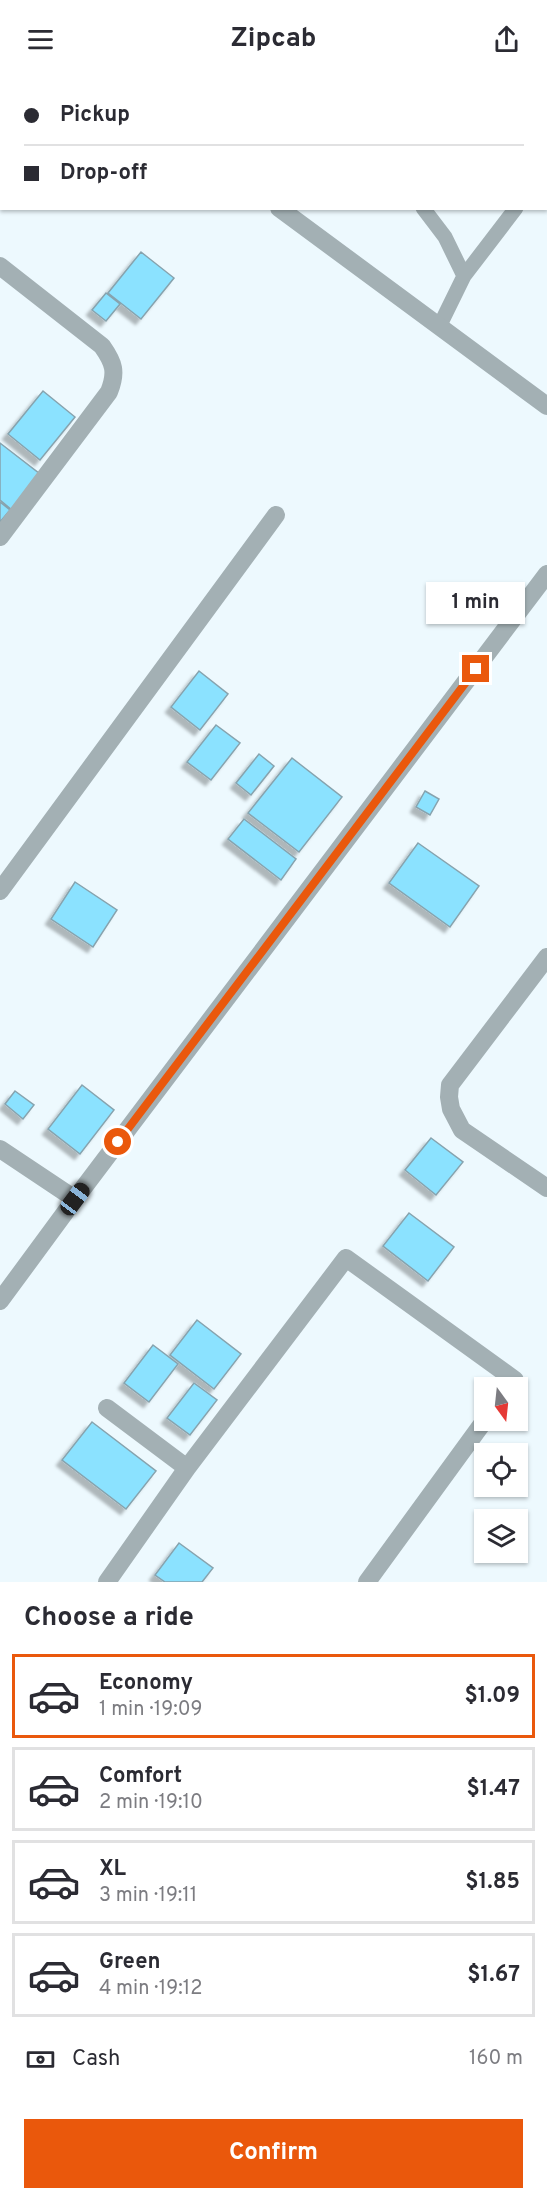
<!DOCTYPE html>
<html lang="en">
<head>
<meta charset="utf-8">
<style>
  :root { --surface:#fff; --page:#f7f7f7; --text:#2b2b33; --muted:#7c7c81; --line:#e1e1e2; --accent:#ea580c }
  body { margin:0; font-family:Overpass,sans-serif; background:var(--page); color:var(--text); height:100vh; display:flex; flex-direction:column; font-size:22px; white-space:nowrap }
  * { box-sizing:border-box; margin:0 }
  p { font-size:20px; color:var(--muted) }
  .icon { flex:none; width:33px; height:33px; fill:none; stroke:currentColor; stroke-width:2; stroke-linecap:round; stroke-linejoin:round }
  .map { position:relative; height:1504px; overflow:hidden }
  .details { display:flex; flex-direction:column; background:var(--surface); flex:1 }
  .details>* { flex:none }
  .guide { position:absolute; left:0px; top:0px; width:548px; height:132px; box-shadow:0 2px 4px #0004; display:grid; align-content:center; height:132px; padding:0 24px; background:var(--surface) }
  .needle { width:39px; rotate:165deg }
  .tools { position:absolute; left:474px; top:1299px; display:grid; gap:12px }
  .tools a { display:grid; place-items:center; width:54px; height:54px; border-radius:0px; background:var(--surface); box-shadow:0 2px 4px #0004; font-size:30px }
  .end { position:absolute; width:27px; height:27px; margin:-14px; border:8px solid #ea580c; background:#fff; box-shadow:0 0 0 3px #fff }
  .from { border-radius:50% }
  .bubble { position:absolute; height:42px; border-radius:0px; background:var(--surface); box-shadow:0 2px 4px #0004; font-size:20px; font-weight:700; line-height:42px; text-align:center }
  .car { position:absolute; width:18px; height:36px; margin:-18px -9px; border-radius:8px; box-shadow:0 0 4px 2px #0007; background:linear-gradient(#222 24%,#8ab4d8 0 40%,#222 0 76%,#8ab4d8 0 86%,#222 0) }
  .guide b { display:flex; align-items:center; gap:21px; height:57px; font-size:22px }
  .guide b+b { border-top:2px solid var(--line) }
  .guide i { width:15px; height:15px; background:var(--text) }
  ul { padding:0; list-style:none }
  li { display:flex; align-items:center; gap:18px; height:84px; margin:0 12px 9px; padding:0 12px; border:3px solid var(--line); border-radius:0px }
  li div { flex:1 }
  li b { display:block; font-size:22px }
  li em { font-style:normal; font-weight:700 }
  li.current { border-color:var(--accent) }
  li>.icon { width:54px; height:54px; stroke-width:1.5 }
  h2 { padding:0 24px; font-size:27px; line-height:72px }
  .pay { display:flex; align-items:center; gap:15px; height:66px; padding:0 24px; font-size:22px }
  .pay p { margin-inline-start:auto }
  .primary-button { display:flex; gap:12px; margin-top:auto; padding:12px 24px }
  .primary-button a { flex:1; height:69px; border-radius:0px; background:var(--accent); color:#fff; font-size:24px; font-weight:700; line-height:69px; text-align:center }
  header { display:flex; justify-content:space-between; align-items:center; height:78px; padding:0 24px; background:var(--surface); font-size:27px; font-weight:700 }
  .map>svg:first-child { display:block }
</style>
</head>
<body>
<header><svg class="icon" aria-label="menu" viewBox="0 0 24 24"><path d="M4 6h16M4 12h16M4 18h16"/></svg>Zipcab<svg class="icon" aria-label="share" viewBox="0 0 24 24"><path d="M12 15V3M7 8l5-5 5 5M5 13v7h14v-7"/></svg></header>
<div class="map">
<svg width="547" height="1504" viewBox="0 0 547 1504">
  <defs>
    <filter id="shadow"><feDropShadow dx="-5.5" dy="5.5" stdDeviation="1.5" flood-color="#0004"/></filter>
  </defs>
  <rect width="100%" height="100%" fill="#edf9fe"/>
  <path fill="#8be2ff" stroke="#87a3ae" stroke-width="1.5" filter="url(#shadow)" d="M457,0H514L516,2H456Z
    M141,174L174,200L141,241L108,215Z
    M106,215L120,226L106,243L92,232Z
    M43,313L75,339L40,382L8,356Z
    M0,365L40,396L12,432L0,422Z
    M0,424L10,432L0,444Z
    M199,593L228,616L200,652L171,629Z
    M216,647L240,665L211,702L187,684Z
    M259,676L274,688L251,717L236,705Z
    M292,680L342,719L299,774L248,735Z
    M425,713L439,721L430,737L416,729Z
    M244,741L296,781L281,802L228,761Z
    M418,765L479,808L450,849L389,805Z
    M75,804L117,832L93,869L51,841Z
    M82,1007L114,1032L80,1076L48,1051Z
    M15,1013L34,1027L23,1041L5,1026Z
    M431,1060L463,1084L436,1117L405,1092Z
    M409,1135L454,1169L428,1203L383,1168Z
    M197,1242L241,1276L214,1311L170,1277Z
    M153,1267L178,1286L149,1324L124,1305Z
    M194,1305L217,1322L190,1357L167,1340Z
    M92,1344L156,1393L126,1431L62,1382Z
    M179,1465L213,1490L202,1504H165L155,1497Z"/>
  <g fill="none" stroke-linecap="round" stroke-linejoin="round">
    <path stroke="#a3b0b4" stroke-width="15" d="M335,2L336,0
      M546,91L547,90
      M423,130L445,159L464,198L439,249
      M464,198L516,130"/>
    <path stroke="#a3b0b4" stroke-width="18" d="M101,0L103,2
      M279,130L547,328
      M0,188L102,268C114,285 117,294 109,314L0,459
      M0,813L276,437
      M547,879L450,1007L449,1019L451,1031L462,1052L547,1110
      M0,1071L75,1121
      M0,1223L75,1121L547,496
      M107,1330L187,1390
      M107,1504L187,1390L346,1180L515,1302L509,1310
      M367,1504L485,1342"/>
  </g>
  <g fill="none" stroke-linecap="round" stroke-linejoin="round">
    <path stroke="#ea580c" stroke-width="8" d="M118,1064L476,591"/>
  </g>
</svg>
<div class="tools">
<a><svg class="needle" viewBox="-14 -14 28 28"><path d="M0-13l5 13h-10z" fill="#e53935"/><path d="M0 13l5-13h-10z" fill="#7c7c81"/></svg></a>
<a><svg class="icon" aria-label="locate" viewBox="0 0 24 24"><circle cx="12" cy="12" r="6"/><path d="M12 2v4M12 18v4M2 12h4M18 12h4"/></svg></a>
<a><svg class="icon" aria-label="layers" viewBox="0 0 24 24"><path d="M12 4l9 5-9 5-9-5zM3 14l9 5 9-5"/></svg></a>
</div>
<i class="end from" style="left:118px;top:1064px"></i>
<i class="end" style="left:476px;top:591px"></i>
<div class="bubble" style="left:426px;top:504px;width:99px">1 min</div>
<i class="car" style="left:75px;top:1121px;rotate:37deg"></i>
<div class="guide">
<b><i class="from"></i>Pickup</b>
<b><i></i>Drop-off</b>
</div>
</div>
<section class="details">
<h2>Choose a ride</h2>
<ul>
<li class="current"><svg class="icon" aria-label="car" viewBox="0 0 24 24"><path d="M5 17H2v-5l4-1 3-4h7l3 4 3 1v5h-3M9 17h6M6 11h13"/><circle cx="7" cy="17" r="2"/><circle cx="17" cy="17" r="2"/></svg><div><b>Economy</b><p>1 min · 19:09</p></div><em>$1.09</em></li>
<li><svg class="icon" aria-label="car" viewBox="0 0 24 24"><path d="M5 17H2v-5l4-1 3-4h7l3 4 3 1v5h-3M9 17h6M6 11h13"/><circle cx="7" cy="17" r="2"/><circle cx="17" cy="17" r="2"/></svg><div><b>Comfort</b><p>2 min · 19:10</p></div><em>$1.47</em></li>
<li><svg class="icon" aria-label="car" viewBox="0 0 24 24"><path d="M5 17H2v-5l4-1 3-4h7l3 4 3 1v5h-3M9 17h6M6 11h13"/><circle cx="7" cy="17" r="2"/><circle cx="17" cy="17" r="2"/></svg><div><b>XL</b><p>3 min · 19:11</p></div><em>$1.85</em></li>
<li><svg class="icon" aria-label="car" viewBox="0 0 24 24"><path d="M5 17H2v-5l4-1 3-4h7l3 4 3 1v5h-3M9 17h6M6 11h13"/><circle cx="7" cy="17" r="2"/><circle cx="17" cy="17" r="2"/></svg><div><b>Green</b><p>4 min · 19:12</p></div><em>$1.67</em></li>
</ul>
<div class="pay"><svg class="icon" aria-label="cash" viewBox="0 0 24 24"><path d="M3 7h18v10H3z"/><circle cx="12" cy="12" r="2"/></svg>Cash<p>160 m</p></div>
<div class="primary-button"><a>Confirm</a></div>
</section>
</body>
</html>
